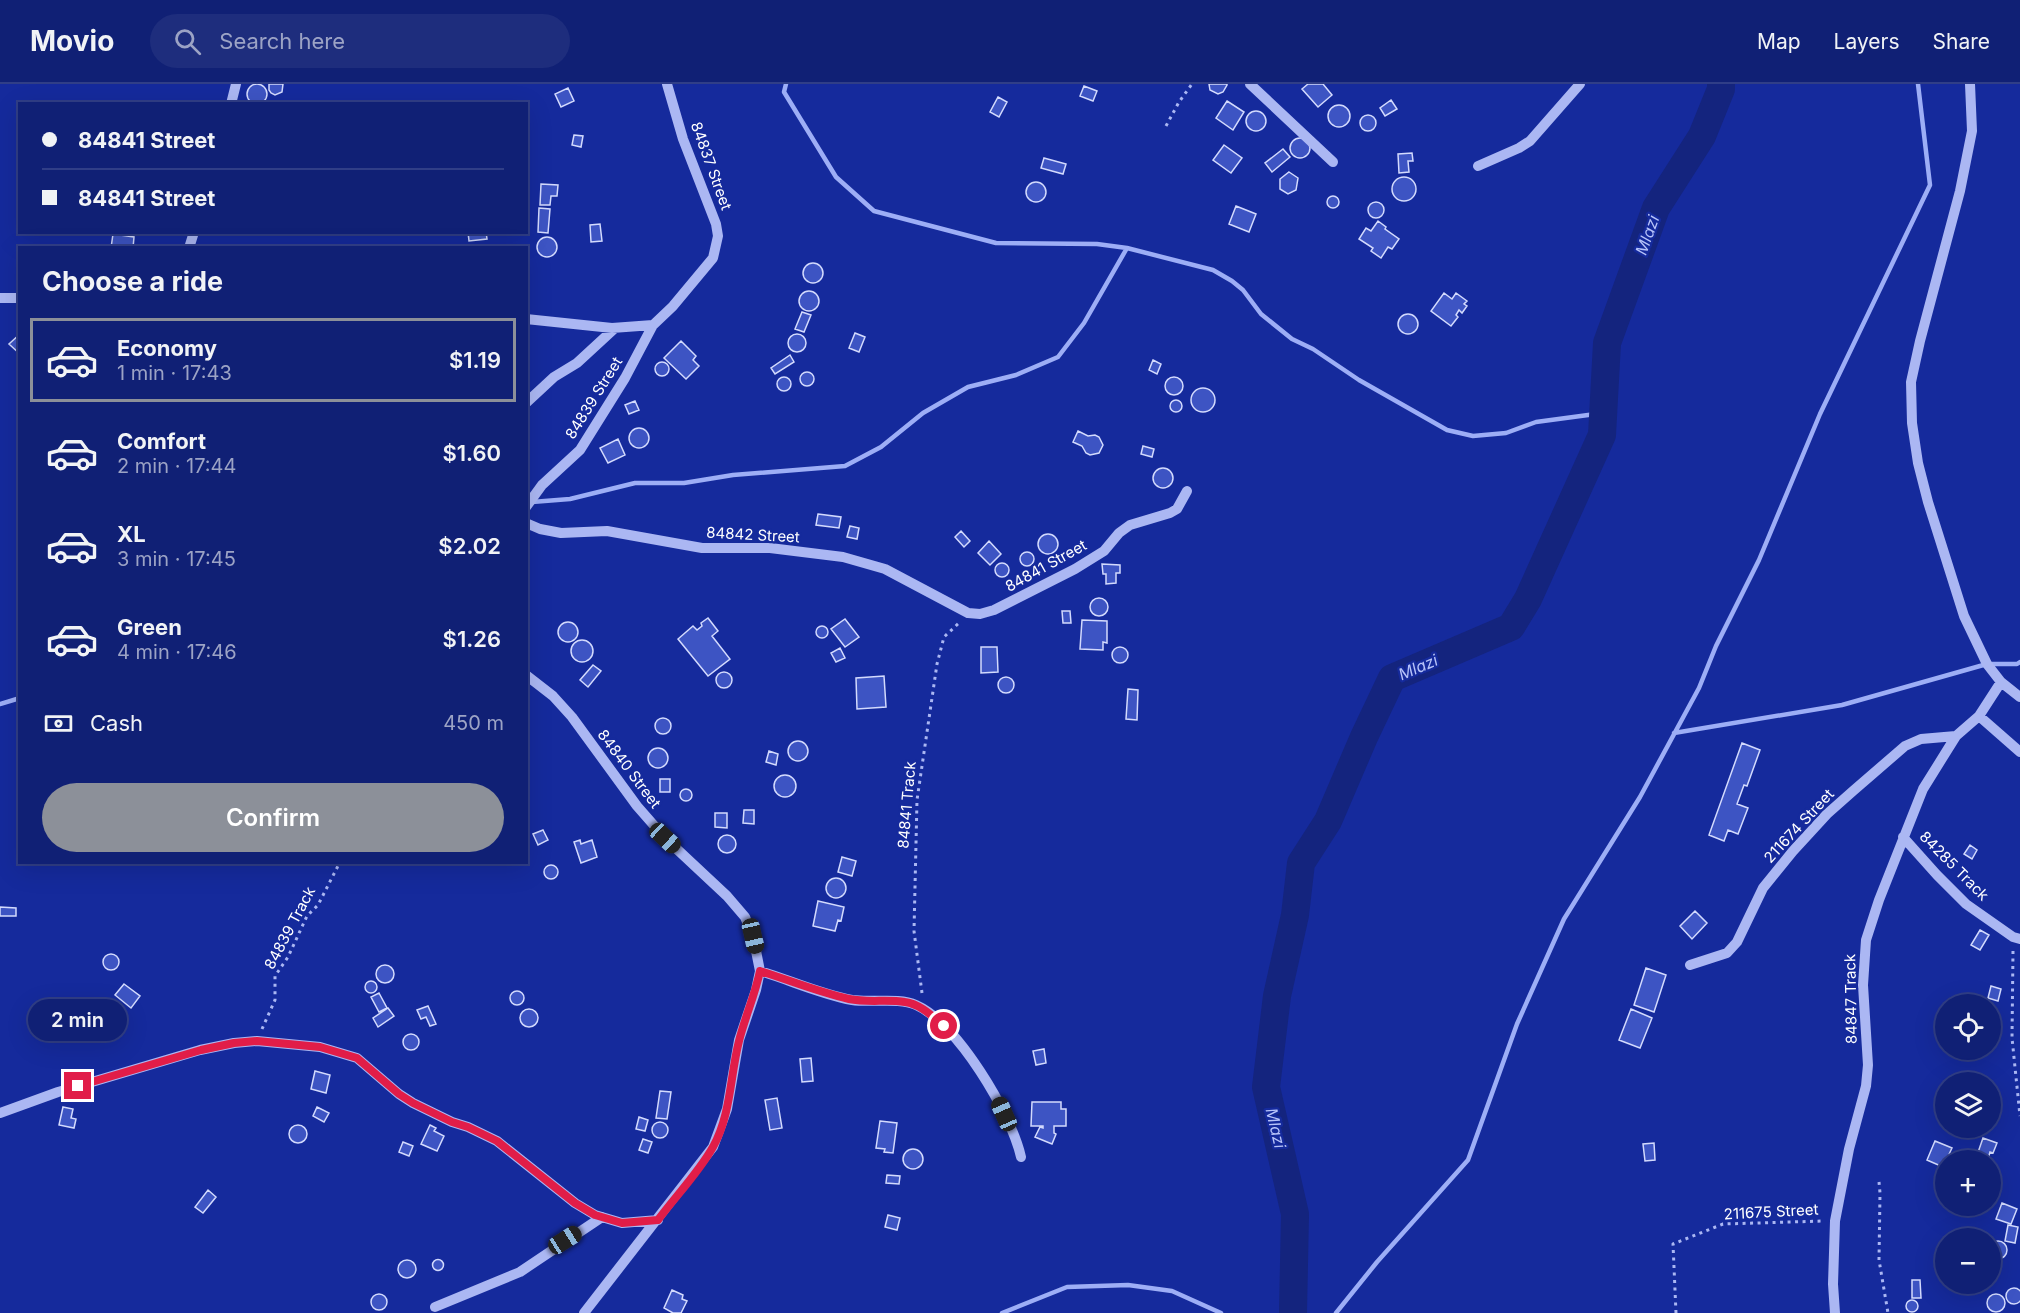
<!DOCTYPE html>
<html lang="en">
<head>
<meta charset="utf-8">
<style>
  :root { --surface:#102075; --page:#1e2d7d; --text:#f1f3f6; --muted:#9ca3c5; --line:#303e87; --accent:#8c9099 }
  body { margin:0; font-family:Inter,sans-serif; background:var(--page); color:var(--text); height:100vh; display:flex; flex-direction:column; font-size:22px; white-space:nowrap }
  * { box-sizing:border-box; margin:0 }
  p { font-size:20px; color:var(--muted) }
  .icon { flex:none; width:33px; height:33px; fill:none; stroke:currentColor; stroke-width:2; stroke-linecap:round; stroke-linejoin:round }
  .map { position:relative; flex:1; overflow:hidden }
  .sheet { position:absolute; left:18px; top:162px; width:510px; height:618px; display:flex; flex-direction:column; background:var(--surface); border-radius:0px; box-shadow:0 6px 24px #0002,0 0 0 2px var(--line) }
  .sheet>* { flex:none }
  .guide { position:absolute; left:18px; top:18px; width:510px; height:132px; border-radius:0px; box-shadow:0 6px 24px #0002,0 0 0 2px var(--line); display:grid; align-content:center; height:132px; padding:0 24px; background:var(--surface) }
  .fabs { position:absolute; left:1935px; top:910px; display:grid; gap:12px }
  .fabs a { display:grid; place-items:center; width:66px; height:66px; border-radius:50%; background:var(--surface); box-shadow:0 6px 24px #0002,0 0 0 2px var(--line); font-size:30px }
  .end { position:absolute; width:27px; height:27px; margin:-14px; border:8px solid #e11d48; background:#fff; box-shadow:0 0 0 3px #fff }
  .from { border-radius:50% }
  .bubble { position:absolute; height:42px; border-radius:21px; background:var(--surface); box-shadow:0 6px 24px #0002,0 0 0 2px var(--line); font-size:20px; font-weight:600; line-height:42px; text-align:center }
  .car { position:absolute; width:18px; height:36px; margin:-18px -9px; border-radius:8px; box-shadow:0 0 4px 2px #0007; background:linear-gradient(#222 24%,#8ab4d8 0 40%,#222 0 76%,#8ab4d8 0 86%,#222 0) }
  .guide b { display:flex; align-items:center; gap:21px; height:57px; font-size:22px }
  .guide b+b { border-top:2px solid var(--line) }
  .guide i { width:15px; height:15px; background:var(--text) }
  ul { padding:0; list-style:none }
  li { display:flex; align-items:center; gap:18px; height:84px; margin:0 12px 9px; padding:0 12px; border:3px solid transparent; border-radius:0px }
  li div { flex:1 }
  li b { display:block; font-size:22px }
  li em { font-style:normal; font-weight:600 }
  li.active { border-color:var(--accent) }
  li>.icon { width:54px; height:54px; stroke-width:1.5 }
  h2 { padding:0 24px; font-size:27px; line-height:72px }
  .pay { display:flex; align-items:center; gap:15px; height:66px; padding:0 24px; font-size:22px }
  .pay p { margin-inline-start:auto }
  .action { display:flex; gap:12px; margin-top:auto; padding:12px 24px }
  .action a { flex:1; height:69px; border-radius:36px; background:var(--accent); color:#fff; font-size:24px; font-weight:600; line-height:69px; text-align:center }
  header { display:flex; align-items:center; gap:36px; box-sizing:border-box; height:84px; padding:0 30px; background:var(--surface); border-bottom:2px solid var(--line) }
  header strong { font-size:28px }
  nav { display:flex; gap:33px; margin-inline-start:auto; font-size:21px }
  .search { width:420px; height:54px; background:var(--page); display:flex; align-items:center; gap:15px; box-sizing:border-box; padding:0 21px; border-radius:33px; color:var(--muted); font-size:22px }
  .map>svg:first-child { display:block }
</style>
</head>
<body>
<header>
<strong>Movio</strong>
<div class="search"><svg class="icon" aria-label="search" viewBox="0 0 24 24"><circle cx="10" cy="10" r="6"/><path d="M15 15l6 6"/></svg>Search here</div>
<nav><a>Map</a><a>Layers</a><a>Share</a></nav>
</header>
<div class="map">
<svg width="2020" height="1229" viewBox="0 0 2020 1229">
  <rect width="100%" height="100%" fill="#152a9c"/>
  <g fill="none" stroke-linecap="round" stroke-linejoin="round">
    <path stroke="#9daef6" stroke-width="4.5" d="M786,0L784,8L836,93L874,127L996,159L1097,160L1127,164L1213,186L1232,197L1243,206L1261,230L1292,255L1313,265L1359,296L1447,346L1473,352L1506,349L1536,338L1603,329
      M532,418L570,415L635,399H684L733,391L845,382L881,363L923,329L968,303L1016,291L1058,273L1084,239L1127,164
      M0,620L20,614
      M1674,649L1842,621L1987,580H2017L2020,578
      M1002,1229L1067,1203L1128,1201L1172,1207L1221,1229
      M1336,1229L1377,1178L1468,1076L1517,940L1564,835L1640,713L1699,604L1716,562L1759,476L1820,330L1930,101L1918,0"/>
    <path stroke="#14247e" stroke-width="28" d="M1293,1229L1295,1130L1266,1003L1277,912L1295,831L1301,779L1328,737L1364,653L1392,594L1511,543L1528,515L1602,351L1607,259L1656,124L1702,52L1721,5V0"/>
  </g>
  <path fill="#3d54c3" stroke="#d3dafd" stroke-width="1.5" d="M247 10a10 10 0 1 1 20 0a10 10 0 1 1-20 0Z
    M269,0H283L282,8L275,11L271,9L269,6Z
    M1209,0H1227V1L1223,8L1218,10L1210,6Z
    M1308,0H1323L1332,11L1318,23L1302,5Z
    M1084,2L1097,7L1093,17L1080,12Z
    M568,4L574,17L561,23L555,10Z
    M998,13L1007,18L999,33L990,28Z
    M1391,16L1397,25L1385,32L1380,24Z
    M1227,17L1244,28L1233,46L1216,34Z
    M1328 32a11 11 0 1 1 22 0a11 11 0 1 1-22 0Z
    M1246 37a10 10 0 1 1 20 0a10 10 0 1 1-20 0Z
    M1360 39a8 8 0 1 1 16 0a8 8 0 1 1-16 0Z
    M574,51L583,52L581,63L572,61Z
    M1290 64a10 10 0 1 1 20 0a10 10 0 1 1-20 0Z
    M1224,61L1242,74L1231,89L1213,76Z
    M1283,65L1290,73L1272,88L1265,79Z
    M1412,69L1413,77H1408L1409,88L1399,89L1398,70Z
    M1044,74L1066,80L1063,90L1041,84Z
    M1289,88L1298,94L1296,106L1288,110L1280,105V95Z
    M1392 105a12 12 0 1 1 24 0a12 12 0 1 1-24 0Z
    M1026 108a10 10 0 1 1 20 0a10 10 0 1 1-20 0Z
    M541,100L558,101L557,112H551L550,121H540Z
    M1327 118a6 6 0 1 1 12 0a6 6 0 1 1-12 0Z
    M1368 126a8 8 0 1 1 16 0a8 8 0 1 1-16 0Z
    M1236,122L1256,130L1249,148L1229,140Z
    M539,124L550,125L548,149L538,148Z
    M1378,137L1386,143L1385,145L1399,155L1392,165L1388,163L1381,174L1371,167L1373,164L1359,155L1366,144L1371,147Z
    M600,140L602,157L591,158L590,141Z
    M468,148H486L487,155L469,157Z
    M113,150L134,153L133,164H111Z
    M537 163a10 10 0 1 1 20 0a10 10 0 1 1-20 0Z
    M803 189a10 10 0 1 1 20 0a10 10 0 1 1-20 0Z
    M799 217a10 10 0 1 1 20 0a10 10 0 1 1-20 0Z
    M1444,209L1452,215L1456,209L1467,217L1464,220L1467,222L1462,229L1459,226L1456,231L1458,233L1451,242L1431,227Z
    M802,228L811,231L804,248L795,245Z
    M1398 240a10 10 0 1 1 20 0a10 10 0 1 1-20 0Z
    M855,249L865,253L859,268L849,264Z
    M788 259a9 9 0 1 1 18 0a9 9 0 1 1-18 0Z
    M20,250V270L9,260Z
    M681,257L696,272L693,276L699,282L686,295L664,274Z
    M790,271L794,278L775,290L771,284Z
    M1153,276L1161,280L1157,290L1149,286Z
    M655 285a7 7 0 1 1 14 0a7 7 0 1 1-14 0Z
    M800 295a7 7 0 1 1 14 0a7 7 0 1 1-14 0Z
    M1165 302a9 9 0 1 1 18 0a9 9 0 1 1-18 0Z
    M777 300a7 7 0 1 1 14 0a7 7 0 1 1-14 0Z
    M1191 316a12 12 0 1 1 24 0a12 12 0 1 1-24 0Z
    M1170 322a6 6 0 1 1 12 0a6 6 0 1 1-12 0Z
    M635,317L639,326L629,330L625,321Z
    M629 354a10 10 0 1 1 20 0a10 10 0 1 1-20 0Z
    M1078,347L1088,352L1095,351L1099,353L1103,361L1099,369L1090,371L1086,369L1082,362L1073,358Z
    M618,355L625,371L608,379L600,364Z
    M1143,362L1154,365L1152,373L1141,370Z
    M1153 394a10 10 0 1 1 20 0a10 10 0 1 1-20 0Z
    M818,430L841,433L839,444L816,441Z
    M850,442L859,444L857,455L847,453Z
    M961,447L970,457L964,463L955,453Z
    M1038 460a10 10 0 1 1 20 0a10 10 0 1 1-20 0Z
    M989,457L1001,470L990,481L978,469Z
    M1020 475a7 7 0 1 1 14 0a7 7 0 1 1-14 0Z
    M995 486a7 7 0 1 1 14 0a7 7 0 1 1-14 0Z
    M1102,480L1120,481V489H1116V499L1106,500V490H1103Z
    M1090 523a9 9 0 1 1 18 0a9 9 0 1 1-18 0Z
    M1062,527H1070L1071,539H1063Z
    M708,534L718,547L712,552L730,575L708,592L678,555L693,542L697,546L702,542L701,539Z
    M845,535L859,553L845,563L831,545Z
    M1082,536L1107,537V559L1103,558V566L1080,565Z
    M558 548a10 10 0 1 1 20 0a10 10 0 1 1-20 0Z
    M816 548a6 6 0 1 1 12 0a6 6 0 1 1-12 0Z
    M571 567a11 11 0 1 1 22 0a11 11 0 1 1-22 0Z
    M981,563H997L998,588L981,589Z
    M1112 571a8 8 0 1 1 16 0a8 8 0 1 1-16 0Z
    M840,564L845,574L836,578L831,569Z
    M593,581L601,587L588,603L580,596Z
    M716 596a8 8 0 1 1 16 0a8 8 0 1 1-16 0Z
    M884,592L886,623L857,625L856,594Z
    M998 601a8 8 0 1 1 16 0a8 8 0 1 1-16 0Z
    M1128,605L1138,606L1137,636L1126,635Z
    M655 642a8 8 0 1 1 16 0a8 8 0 1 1-16 0Z
    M788 667a10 10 0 1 1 20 0a10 10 0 1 1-20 0Z
    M1742,659L1760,666L1747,702L1744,701L1737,720L1748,724L1738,750L1728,746L1724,757L1709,751Z
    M648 674a10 10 0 1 1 20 0a10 10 0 1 1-20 0Z
    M769,667L778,670L776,681L766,678Z
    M774 702a11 11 0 1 1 22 0a11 11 0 1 1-22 0Z
    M660,695H670V708H660Z
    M680 711a6 6 0 1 1 12 0a6 6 0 1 1-12 0Z
    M744,726H754V740L743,739Z
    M715,729H727V744L715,743Z
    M543,746L548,756L538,761L533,750Z
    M718 760a9 9 0 1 1 18 0a9 9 0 1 1-18 0Z
    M580,756L581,760L592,756L597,773L581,779L574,758Z
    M1970,761L1977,766L1972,775L1964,770Z
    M842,773L856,777L852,792L838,788Z
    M544 788a7 7 0 1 1 14 0a7 7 0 1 1-14 0Z
    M826 804a10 10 0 1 1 20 0a10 10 0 1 1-20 0Z
    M818,817L844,823L841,837L838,836L835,847L813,842Z
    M0,823L16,824V832H0Z
    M1695,827L1707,839L1692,855L1680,842Z
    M1980,846L1989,851L1980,866L1971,861Z
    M103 878a8 8 0 1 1 16 0a8 8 0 1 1-16 0Z
    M376 890a9 9 0 1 1 18 0a9 9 0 1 1-18 0Z
    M1646,884L1666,891L1654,928L1634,921Z
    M365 903a6 6 0 1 1 12 0a6 6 0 1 1-12 0Z
    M124,900L140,912L131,924L115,911Z
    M1991,902L2001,905L1998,917L1988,914Z
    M510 914a7 7 0 1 1 14 0a7 7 0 1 1-14 0Z
    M379,909L387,924L379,928L371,913Z
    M428,922L436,940L430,942L426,933L421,935L417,926Z
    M388,924L394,932L378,943L373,934Z
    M1631,925L1652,934L1640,964L1619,956Z
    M520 934a9 9 0 1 1 18 0a9 9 0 1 1-18 0Z
    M403 958a8 8 0 1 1 16 0a8 8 0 1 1-16 0Z
    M1044,965L1046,979L1036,981L1033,967Z
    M811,974L813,997L802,998L800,975Z
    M315,987L330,991L326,1009L311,1005Z
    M660,1007L671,1008L667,1035L656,1034Z
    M777,1014L782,1044L770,1046L765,1016Z
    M1032,1018H1061V1025H1066V1042H1054V1049L1056,1050L1052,1060L1035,1053L1040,1043L1043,1044V1042H1031Z
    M63,1023L73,1025L71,1034L76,1035L74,1044L59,1041Z
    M317,1023L329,1029L324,1038L313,1032Z
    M639,1033L648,1036L645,1047L636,1045Z
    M880,1037L897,1039L893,1069L884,1068L885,1065L876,1064Z
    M652 1046a8 8 0 1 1 16 0a8 8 0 1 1-16 0Z
    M430,1041L436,1044L434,1047L444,1052L437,1067L421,1060Z
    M289 1050a9 9 0 1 1 18 0a9 9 0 1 1-18 0Z
    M1983,1054L1997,1059L1993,1069L1990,1068L1988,1075L1991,1077H1975Z
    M643,1055L652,1058L648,1069L639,1066Z
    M1935,1057L1952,1064L1943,1083L1927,1076Z
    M403,1058L413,1062L409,1072L399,1068Z
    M1654,1059L1655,1076L1645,1077L1643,1060Z
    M903 1075a10 10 0 1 1 20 0a10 10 0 1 1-20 0Z
    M887,1091L900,1092L899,1100L886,1099Z
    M208,1106L216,1113L203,1129L195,1123Z
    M2002,1119L2017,1125L2011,1140L1996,1135Z
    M888,1131L900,1134L897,1146L885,1143Z
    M2008,1141L2018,1143L2015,1159L2005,1157Z
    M1989 1166a9 9 0 1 1 18 0a9 9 0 1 1-18 0Z
    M432.5 1181a5.5 5.5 0 1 1 11 0a5.5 5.5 0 1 1-11 0Z
    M398 1185a9 9 0 1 1 18 0a9 9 0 1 1-18 0Z
    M1912,1196H1920L1921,1214H1912Z
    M2006 1212a8 8 0 1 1 16 0a8 8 0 1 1-16 0Z
    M672,1206L683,1211L682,1215L687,1217L681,1229H673L664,1224Z
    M1987 1219a9 9 0 1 1 18 0a9 9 0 1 1-18 0Z
    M371 1218a8 8 0 1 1 16 0a8 8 0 1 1-16 0Z
    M1906 1222a6 6 0 1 1 12 0a6 6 0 1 1-12 0Z"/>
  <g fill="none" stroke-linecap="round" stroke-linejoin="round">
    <path stroke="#abb7f3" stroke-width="3" stroke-dasharray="3 4.5" stroke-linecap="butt" d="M1166,42L1179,18L1192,0
      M2013,867L2012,954L2020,1032
      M922,909L914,847L917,716L937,580L944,553L960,538
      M262,945L275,916V892L288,873L307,832L318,821L340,778
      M1879,1098L1880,1109L1879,1176L1888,1229
      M1676,1229L1673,1160L1723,1140L1824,1137"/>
    <path stroke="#abb7f3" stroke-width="10" d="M1250,0L1333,78
      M1970,0L1972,47L1960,107L1920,257L1911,298L1912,339L1918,379L1928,418L1964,532L1987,580L2001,598L2020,613
      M231,20L236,0
      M1478,82L1519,64L1530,57L1580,0
      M189,164L194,148
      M0,214H20
      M526,235L612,244L653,241L673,222L713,174L718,152L716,140L683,55L667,0
      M526,319L554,293L577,279L615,244
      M526,423L542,401L580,366L625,294L653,241
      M526,439L540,445L561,449L607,447L702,464H770L843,473L885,485L968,529L980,530L994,526L1075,485L1104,467L1119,449L1130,441L1170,429L1177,425L1187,407
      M526,591L553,612L572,633L637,722L665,754L727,812L745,833L753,852L760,887L756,906L739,956L727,1025L713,1063L584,1229
      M1979,632L2020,668
      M1903,753L1937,791L1966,820L2013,853L2020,855
      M1690,881L1727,869L1737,858L1763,804L1793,767L1827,730L1853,707L1905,662L1921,655L1956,652
      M760,887C790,896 820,910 852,916C872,919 898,913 916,921C957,939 1011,1029 1021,1073
      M0,1029L58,1008L200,966L234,959L257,957L320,963L357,974L399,1010L413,1019L452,1038L468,1043L497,1057L575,1119L595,1131L622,1139L658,1136
      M435,1223L520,1188L602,1133
      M1835,1229L1833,1200L1835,1137L1849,1065L1866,1002L1868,981L1863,901L1866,856L1879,816L1923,705L1956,652L1979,632L2001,598"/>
  </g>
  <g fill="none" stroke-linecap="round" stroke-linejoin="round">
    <path stroke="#e11d48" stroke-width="8" d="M78,1002L201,966L234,959L257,957L320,963L357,974L399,1010L413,1019L452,1038L468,1043L497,1057L575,1119L595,1131L622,1139L658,1136C675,1113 699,1088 713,1063C731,1031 730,992 739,957C745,933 755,911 760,887C789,896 818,908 849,915C868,919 887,915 905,918C920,920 932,932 944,942"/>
  </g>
  <g text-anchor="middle" stroke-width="4.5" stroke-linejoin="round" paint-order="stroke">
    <g font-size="15" fill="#fff" stroke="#152a9c">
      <text transform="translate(711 82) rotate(70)" y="5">84837 Street</text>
      <text transform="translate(594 314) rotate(-58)" y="5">84839 Street</text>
      <text transform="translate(753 451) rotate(3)" y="5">84842 Street</text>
      <text transform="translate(1046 482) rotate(-29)" y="5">84841 Street</text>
      <text transform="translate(629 685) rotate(53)" y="5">84840 Street</text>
      <text transform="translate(907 721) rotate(-85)" y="5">84841 Track</text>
      <text transform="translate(1799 742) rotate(-47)" y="5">211674 Street</text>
      <text transform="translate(1954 782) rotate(45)" y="5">84285 Track</text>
      <text transform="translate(290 844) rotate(-62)" y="5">84839 Track</text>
      <text transform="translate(1851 915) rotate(-91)" y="5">84847 Track</text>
      <text transform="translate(1771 1128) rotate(-3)" y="5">211675 Street</text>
    </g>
    <g font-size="16" font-style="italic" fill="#b7c3f9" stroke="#152a9c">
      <text transform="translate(1647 151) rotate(-70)" y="6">Mlazi</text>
      <text transform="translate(1418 583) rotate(-23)" y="6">Mlazi</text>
      <text transform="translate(1276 1044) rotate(77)" y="6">Mlazi</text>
    </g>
  </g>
</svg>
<div class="fabs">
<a><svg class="icon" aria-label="locate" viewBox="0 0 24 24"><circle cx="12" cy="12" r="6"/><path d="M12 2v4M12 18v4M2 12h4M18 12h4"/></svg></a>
<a><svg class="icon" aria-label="layers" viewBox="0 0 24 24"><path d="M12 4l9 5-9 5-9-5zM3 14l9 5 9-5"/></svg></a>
<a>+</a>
<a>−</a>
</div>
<i class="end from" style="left:944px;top:942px"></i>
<i class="end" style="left:78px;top:1002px"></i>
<div class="bubble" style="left:28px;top:915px;width:99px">2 min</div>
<i class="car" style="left:665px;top:754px;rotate:133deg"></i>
<i class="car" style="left:753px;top:852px;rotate:167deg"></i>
<i class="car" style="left:1004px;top:1030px;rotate:336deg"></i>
<i class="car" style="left:565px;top:1156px;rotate:58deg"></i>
<div class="guide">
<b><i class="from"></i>84841 Street</b>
<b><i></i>84841 Street</b>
</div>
<section class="sheet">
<h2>Choose a ride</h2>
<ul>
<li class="active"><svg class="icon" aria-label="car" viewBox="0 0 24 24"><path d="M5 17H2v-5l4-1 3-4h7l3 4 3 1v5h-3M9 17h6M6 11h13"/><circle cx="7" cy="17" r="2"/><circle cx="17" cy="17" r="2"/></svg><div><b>Economy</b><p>1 min · 17:43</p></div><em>$1.19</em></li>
<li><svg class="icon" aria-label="car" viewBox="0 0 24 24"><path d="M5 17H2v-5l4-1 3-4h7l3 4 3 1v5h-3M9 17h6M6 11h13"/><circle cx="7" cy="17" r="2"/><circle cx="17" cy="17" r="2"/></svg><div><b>Comfort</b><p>2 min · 17:44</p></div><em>$1.60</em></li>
<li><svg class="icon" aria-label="car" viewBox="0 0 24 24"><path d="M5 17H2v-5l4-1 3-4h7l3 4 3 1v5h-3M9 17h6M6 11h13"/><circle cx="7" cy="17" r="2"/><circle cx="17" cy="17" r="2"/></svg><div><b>XL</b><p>3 min · 17:45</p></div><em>$2.02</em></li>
<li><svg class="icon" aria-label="car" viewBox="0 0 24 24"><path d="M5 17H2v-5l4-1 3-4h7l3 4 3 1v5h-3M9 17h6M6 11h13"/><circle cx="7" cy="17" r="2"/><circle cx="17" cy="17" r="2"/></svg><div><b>Green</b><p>4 min · 17:46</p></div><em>$1.26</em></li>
</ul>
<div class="pay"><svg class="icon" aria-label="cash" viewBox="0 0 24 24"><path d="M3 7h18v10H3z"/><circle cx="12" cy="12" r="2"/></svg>Cash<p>450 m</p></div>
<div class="action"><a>Confirm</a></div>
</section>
</div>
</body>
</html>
